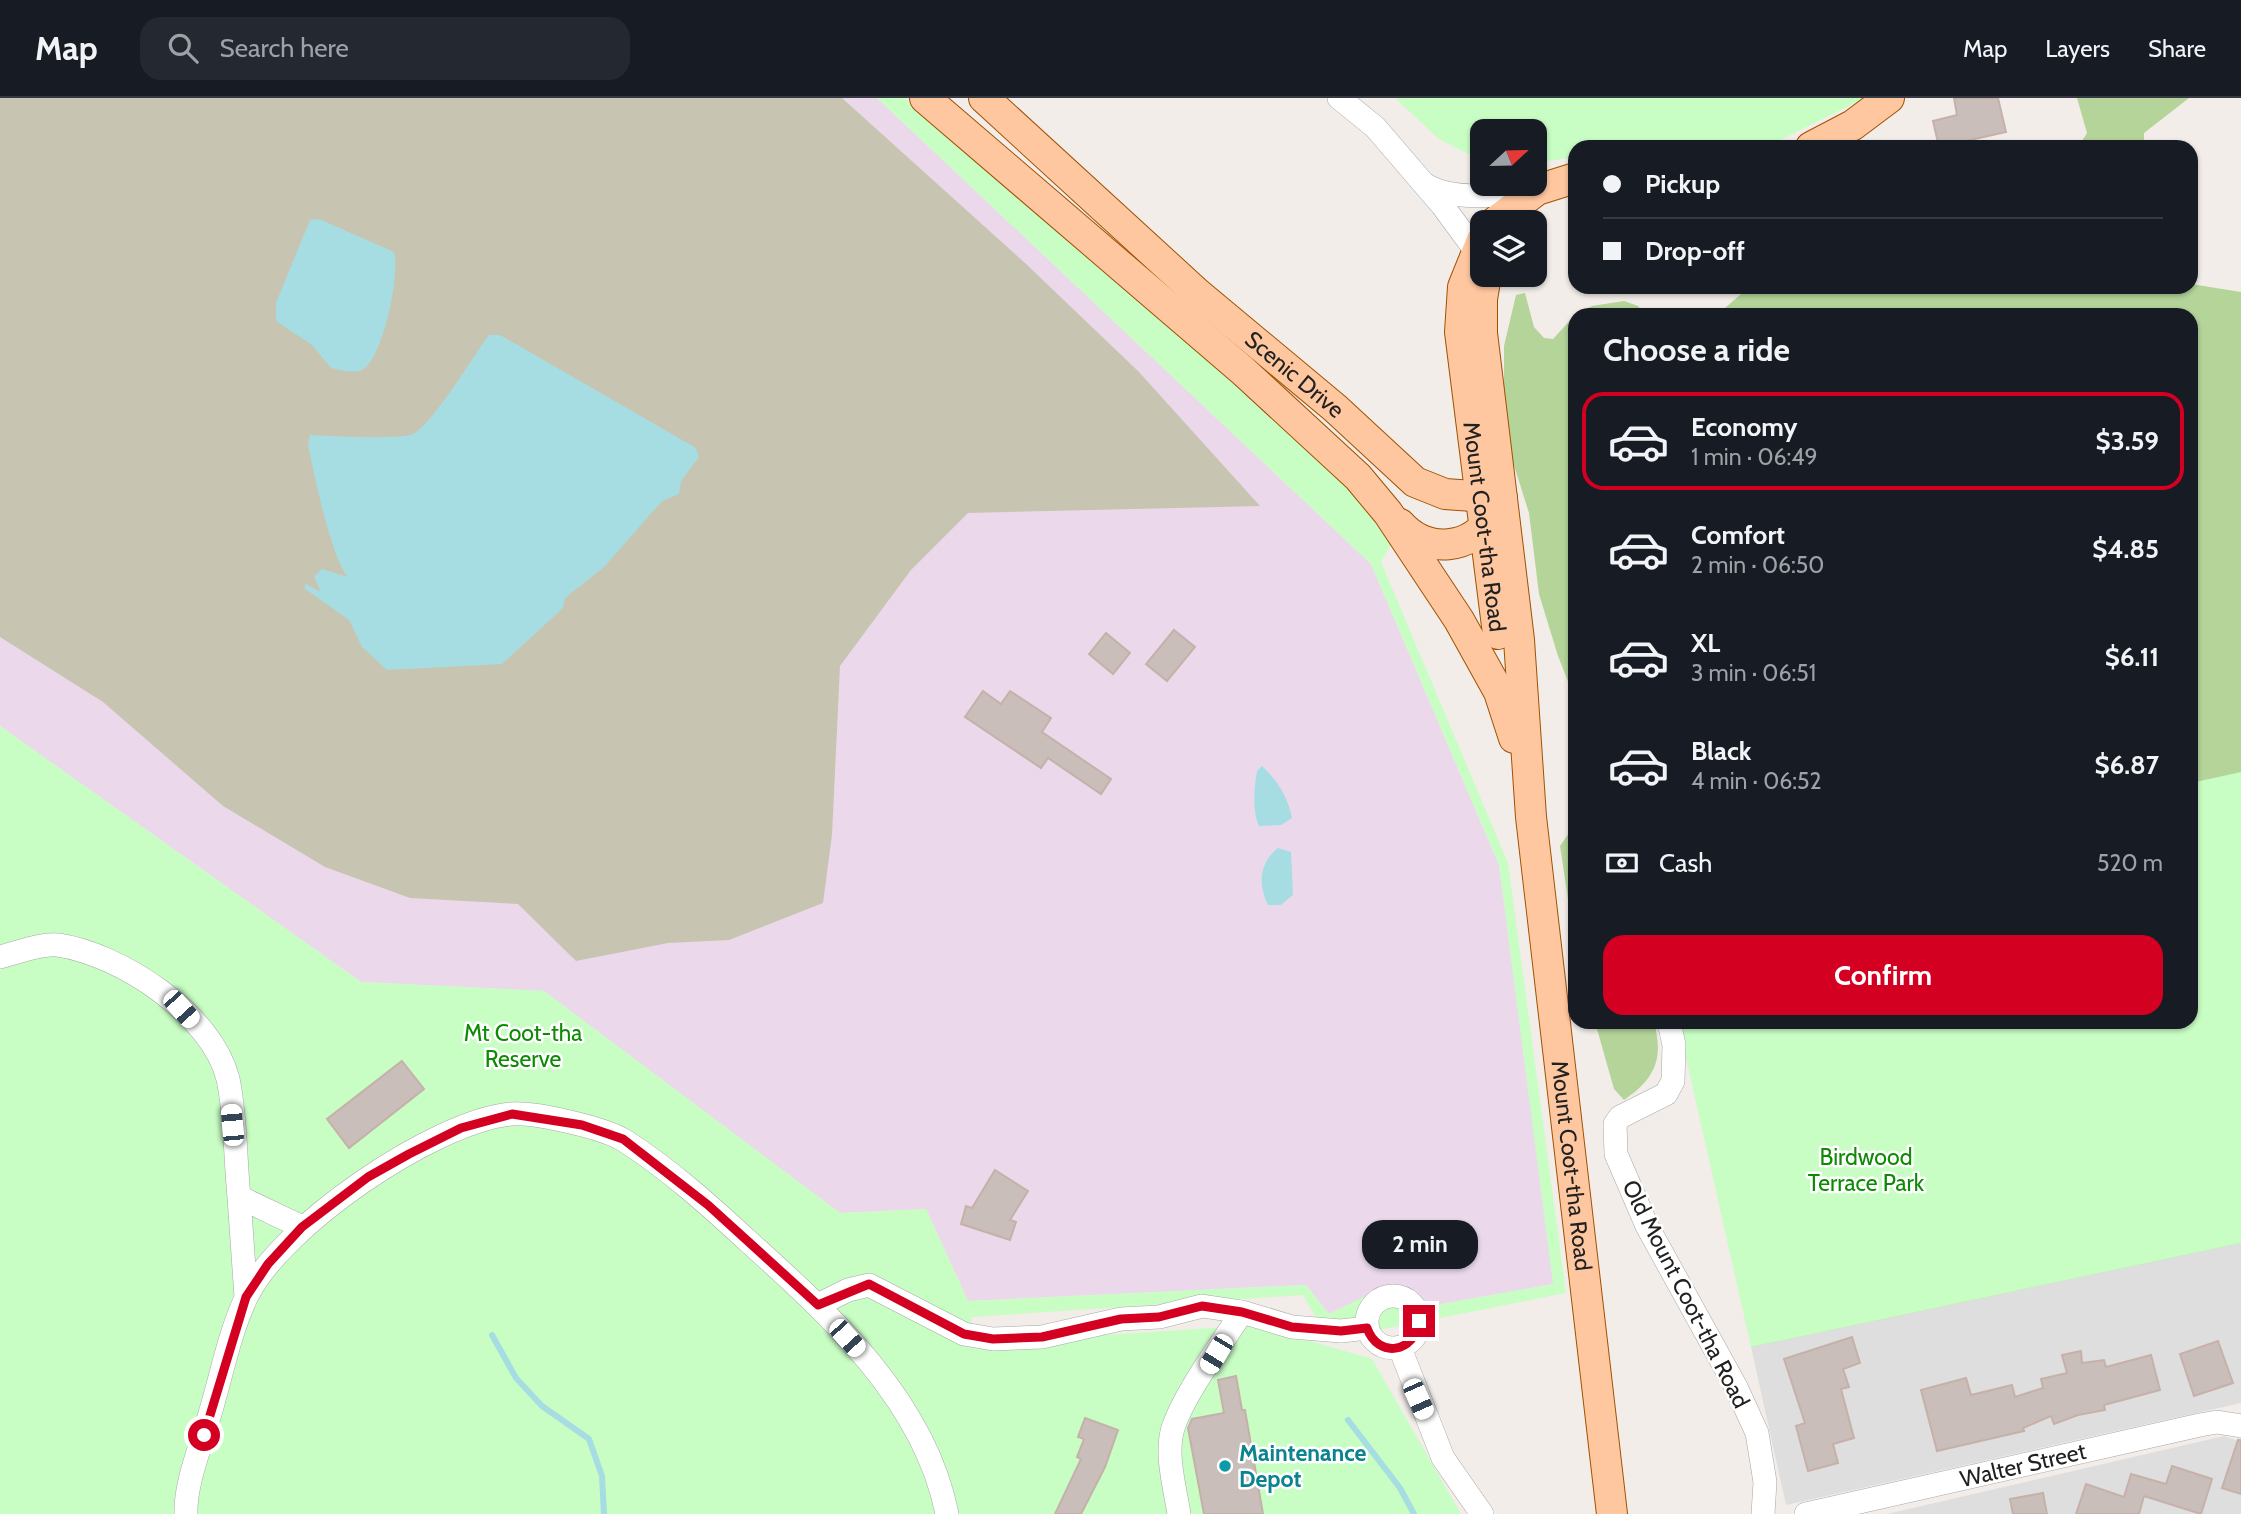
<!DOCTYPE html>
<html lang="en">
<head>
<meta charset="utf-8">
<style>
  :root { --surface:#171b24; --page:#242831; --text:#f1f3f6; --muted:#9ea1a6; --line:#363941; --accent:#d30021 }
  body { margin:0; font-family:Cabin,sans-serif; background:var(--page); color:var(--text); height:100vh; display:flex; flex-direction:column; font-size:26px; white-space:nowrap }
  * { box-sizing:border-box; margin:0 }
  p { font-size:23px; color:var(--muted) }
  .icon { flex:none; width:38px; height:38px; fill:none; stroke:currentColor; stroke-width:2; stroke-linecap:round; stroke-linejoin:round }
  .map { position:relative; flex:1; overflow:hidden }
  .drawer { position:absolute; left:1568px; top:210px; width:630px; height:721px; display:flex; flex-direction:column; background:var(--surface); border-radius:21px; box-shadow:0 2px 5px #0004 }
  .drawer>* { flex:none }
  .top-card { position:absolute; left:1568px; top:42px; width:630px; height:154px; border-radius:21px; box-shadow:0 2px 5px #0004; display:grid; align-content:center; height:154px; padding:0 35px; background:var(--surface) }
  .needle { width:46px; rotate:68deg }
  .controls { position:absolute; left:1470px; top:21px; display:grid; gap:14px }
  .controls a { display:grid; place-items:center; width:77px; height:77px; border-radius:14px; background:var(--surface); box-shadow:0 2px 5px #0004; font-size:35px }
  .end { position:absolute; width:32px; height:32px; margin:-16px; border:9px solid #d30021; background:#fff; box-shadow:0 0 0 4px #fff }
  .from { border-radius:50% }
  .bubble { position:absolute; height:49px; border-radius:21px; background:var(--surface); box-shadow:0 2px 5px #0004; font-size:23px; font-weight:700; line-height:49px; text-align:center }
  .car { position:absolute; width:21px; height:42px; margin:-21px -10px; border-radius:9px; box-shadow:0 0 5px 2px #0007; background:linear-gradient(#fff 24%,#345 0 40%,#fff 0 76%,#345 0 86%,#fff 0) }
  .top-card b { display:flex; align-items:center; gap:24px; height:66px; font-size:26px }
  .top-card b+b { border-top:2px solid var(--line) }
  .top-card i { width:18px; height:18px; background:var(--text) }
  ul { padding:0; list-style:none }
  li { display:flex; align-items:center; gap:21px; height:98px; margin:0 14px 10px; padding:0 21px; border:4px solid transparent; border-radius:21px }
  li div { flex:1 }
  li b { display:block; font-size:26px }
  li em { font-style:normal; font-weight:700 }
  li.selected { border-color:var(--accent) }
  li>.icon { width:63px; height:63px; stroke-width:1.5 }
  h2 { padding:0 35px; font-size:32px; line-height:84px }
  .pay { display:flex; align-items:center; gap:18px; height:77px; padding:0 35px; font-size:26px }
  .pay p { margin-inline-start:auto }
  .action { display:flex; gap:14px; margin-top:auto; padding:14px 35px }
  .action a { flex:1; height:80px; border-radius:21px; background:var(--accent); color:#fff; font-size:28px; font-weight:700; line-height:80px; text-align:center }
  header { display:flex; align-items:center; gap:42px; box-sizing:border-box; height:98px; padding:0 35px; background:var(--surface); border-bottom:2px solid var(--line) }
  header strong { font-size:33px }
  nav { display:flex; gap:38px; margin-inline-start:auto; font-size:24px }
  .search { width:490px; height:63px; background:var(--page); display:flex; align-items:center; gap:18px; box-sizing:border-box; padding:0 24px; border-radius:21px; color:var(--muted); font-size:26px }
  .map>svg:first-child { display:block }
</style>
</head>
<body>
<header>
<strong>Map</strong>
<div class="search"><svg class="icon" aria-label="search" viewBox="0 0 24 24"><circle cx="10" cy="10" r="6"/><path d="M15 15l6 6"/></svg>Search here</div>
<nav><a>Map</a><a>Layers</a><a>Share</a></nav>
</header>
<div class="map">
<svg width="2241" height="1416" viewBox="0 0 2241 1416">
  <rect width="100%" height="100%" fill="#f2ede8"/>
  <path fill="#dfdede" d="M2241,1145V1305L1786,1407L1751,1249Z
    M2224,1338L2241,1344V1416H1887Z"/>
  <path fill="#ebd9eb" d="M0,0H877L1371,466L1499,767L1554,1186L1425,1209L1409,1192L1392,1186L1329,1216L1306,1187L968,1203L926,1111L840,1115L544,893L361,884L0,628Z"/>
  <path fill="#c8c4b2" d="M0,0H842L1025,165L1139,274L1260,408L968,415L911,472L840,568L832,737L823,805L729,842L668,845L576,863L518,806L410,800L325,769L223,708L103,604L0,539Z"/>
  <path fill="#b4d49a" d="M2077,0H2189L2144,35V49H2078L2087,35Z
    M2191,186L2241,194V1145L1751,1249L2191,924V217H1717L1749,189H2191Z
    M1525,195L1534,229L1544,240L1553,241L1575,217V601L1558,558L1539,496L1529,415L1504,336V248L1516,197Z
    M1624,203L1638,208L1645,217H1575L1592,208Z
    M1575,726V847L1560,748Z
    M1595,924H1654C1664,961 1655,981 1624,1002L1614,991Z"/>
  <path fill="#c8fdc4" d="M877,0H905L1304,346L1353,392L1393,443L1381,464L1508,765L1566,1195L1328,1242L1303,1197L971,1219L976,1246L1255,1227L1372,1261L1461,1416H0V628L361,884L544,893L840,1115L926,1111L968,1203L1306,1187L1329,1216L1392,1185L1409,1192L1425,1209L1553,1186L1499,767L1371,466Z
    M1395,0H1865L1778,43L1700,49H1575V59L1535,65V33H1482V63L1439,41Z
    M2241,674V1145L1751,1249L1678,924H2191V685Z"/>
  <path fill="#a6dde2" d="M319,121L394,154C400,177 384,251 367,268C358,278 342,272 331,270L312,247L276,223V205L310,122Z
    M489,237H500L696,350L699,359L681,383L679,396L662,403L604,469L565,500L563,510L502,566L387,572L362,549L349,522L304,490L306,486L321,494L314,478L322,471L348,479C331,459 314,376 308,346L310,337C328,338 401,342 413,336C433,326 473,258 489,237Z
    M1262,668C1278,683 1288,699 1292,720L1281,727L1259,728C1252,712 1254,690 1257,673Z
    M1278,750L1291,754L1293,797L1281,807H1268C1258,787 1259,765 1278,750Z"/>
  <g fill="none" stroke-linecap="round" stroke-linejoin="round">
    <path stroke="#a6dde2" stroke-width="6" d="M492,1237L516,1280L542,1308L589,1341L602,1378L604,1416
      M1348,1322L1400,1390L1414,1416"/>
  </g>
  <path fill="#cabeba" stroke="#c5b1a9" stroke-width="2" d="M1954,0H1998L2006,34L1939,49L1933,23L1957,17Z
    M1174,532L1195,549L1167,583L1146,566Z
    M1106,535L1130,555L1113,576L1089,556Z
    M983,593L1001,606L1010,593L1051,620L1042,634L1111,681L1101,696L1048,660L1041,670L965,619Z
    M402,963L424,991L349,1050L327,1021Z
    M995,1072L1028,1093L1010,1122L1016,1124L1010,1142L961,1126L966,1108L972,1110Z
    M1852,1239L1860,1265L1843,1271L1849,1289L1841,1291L1854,1340L1833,1346L1838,1365L1808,1373L1796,1328L1805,1325L1784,1261Z
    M2218,1243L2233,1285L2194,1298L2180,1256Z
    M2081,1253L2082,1265L2104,1262L2106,1269L2151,1257L2160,1292L2104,1307L2105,1312L2078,1317L2054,1326L2051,1318L2023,1330L2024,1333L1937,1353L1921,1292L1966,1280L1971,1297L2012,1287L2015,1299L2043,1290L2041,1281L2067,1275L2062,1257Z
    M1236,1278L1242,1312H1245L1263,1416H1204L1188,1330L1192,1321L1224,1315L1218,1282Z
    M1085,1320L1118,1332L1105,1369L1081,1416H1055L1081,1361L1077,1359L1084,1341L1078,1339Z
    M2238,1342H2241V1396L2222,1390Z
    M2172,1368L2212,1381L2201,1416L2144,1398L2139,1416H2076L2086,1386L2124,1399L2131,1376L2166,1386Z
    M2043,1395L2047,1416H2013L2010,1401Z"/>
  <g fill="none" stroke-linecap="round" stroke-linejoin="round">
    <defs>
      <path id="minor" d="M1339,0L1375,29L1442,107L1476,153
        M1423,85C1451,105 1507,97 1540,91
        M0,859C17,855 41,845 58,847C120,856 212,916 228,981C236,1018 235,1060 239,1099
        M1669,924L1674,947L1673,983L1666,996L1620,1019L1615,1026L1616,1056L1647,1128L1736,1289L1757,1335L1765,1384L1763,1416
        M1367 1224a26 26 0 1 1 52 0a26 26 0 1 1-52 0Z
        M246,1199L239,1099L302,1129
        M818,1207L848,1192L869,1187L964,1236L993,1241L1042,1239L1121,1221L1159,1219L1202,1208L1242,1214L1292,1229L1341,1233L1367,1230
        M1400,1250L1443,1360L1482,1416
        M186,1416C185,1385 201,1348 209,1319C221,1280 229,1236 246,1200C278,1130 434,1023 511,1016C535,1014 605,1030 625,1043C669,1071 710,1108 749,1144C830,1217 925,1303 947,1416
        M1179,1416C1175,1390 1165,1356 1173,1330C1185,1294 1221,1247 1242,1214
        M1806,1416L2200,1327L2217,1324L2241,1328"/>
      <g id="major">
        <path d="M925,0L1242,272L1358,379L1388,415L1459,522L1499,594L1514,640"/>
        <path id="s1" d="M984,0L1197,195L1335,310L1415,384L1445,396L1502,400"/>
        <path d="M1811,49L1853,27L1889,0"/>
        <path d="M1495,124L1537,92L1575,80"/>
        <path id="s2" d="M1482,142L1463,189L1460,234L1498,536"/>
        <path id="s3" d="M1486,177L1482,201V235L1519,542L1531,719L1612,1416"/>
        <path d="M1400,426C1427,456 1471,453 1493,417"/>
      </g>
    </defs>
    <use href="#minor" stroke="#a8a8a8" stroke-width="24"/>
    <use href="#major" stroke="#9f5100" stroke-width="32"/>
    <use href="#minor" stroke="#fff" stroke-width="23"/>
    <use href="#major" stroke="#ffc7a0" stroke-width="30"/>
  </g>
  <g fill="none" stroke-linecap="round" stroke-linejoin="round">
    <path stroke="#d30021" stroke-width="9" d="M204,1337L246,1199L268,1166L302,1129L368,1079L409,1056L461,1030L512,1016L582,1027L623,1041L708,1107L818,1207L869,1186L964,1236L993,1241L1042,1239L1121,1221L1159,1219L1202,1208L1242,1214L1292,1229L1341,1233L1367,1230C1378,1261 1415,1255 1419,1223"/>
  </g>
  <circle fill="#0f9aa8" stroke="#fff" stroke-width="2.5" cx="1225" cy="1368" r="7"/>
  <g text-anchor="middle" stroke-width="5" stroke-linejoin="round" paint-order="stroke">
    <g font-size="23" fill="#212121" stroke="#fff">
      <text dy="8" stroke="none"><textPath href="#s1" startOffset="416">Scenic Drive</textPath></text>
      <text dy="8" stroke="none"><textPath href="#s2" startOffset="292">Mount Coot-tha Road</textPath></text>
      <text dy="8" stroke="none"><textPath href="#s3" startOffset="896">Mount Coot-tha Road</textPath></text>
      <text transform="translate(1686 1196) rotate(63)" y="8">Old Mount Coot-tha Road</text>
      <text transform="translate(2023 1367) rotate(-13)" y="8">Walter Street</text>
    </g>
    <g font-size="23" fill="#0f8a05" stroke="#fff">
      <text x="523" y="943">Mt Coot-tha<tspan x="523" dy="26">Reserve</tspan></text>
      <text x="1866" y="1067">Birdwood<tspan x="1866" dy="26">Terrace Park</tspan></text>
    </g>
    <g font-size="23" font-weight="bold" fill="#0d838f" stroke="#fff" text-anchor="start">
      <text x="1239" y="1363">Maintenance<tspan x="1239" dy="26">Depot</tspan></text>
    </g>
  </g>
</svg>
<div class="controls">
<a><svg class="needle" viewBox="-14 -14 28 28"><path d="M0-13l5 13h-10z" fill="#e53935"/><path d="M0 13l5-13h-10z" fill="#9ea1a6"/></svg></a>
<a><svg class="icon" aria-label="layers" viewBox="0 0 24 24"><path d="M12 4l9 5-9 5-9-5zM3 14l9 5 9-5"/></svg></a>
</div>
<i class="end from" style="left:204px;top:1337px"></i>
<i class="end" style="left:1419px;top:1223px"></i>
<div class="bubble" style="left:1362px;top:1122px;width:116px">2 min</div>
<i class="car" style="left:181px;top:911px;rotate:138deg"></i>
<i class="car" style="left:232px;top:1027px;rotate:355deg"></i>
<i class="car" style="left:847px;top:1240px;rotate:138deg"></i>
<i class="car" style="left:1216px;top:1256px;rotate:211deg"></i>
<i class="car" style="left:1418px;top:1301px;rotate:156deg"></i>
<div class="top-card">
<b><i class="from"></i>Pickup</b>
<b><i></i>Drop-off</b>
</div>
<section class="drawer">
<h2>Choose a ride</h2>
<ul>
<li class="selected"><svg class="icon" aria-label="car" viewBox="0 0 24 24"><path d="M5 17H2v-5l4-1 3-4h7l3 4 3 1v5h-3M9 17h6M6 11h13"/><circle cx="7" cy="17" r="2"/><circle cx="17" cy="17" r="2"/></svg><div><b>Economy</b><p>1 min · 06:49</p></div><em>$3.59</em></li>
<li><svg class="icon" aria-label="car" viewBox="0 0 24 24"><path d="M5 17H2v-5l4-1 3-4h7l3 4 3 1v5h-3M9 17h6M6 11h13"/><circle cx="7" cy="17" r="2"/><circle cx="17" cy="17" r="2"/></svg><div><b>Comfort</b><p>2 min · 06:50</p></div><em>$4.85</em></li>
<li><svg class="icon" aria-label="car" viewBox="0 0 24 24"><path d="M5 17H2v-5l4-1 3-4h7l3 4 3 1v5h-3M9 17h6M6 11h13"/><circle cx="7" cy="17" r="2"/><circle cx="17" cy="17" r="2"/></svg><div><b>XL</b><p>3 min · 06:51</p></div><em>$6.11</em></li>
<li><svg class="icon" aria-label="car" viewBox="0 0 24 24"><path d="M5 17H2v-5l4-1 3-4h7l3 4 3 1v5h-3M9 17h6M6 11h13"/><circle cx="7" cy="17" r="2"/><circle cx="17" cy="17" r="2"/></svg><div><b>Black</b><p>4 min · 06:52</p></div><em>$6.87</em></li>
</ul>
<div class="pay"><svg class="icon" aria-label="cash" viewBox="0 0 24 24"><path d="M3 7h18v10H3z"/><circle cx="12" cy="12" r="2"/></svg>Cash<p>520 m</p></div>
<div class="action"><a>Confirm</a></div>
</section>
</div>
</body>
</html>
